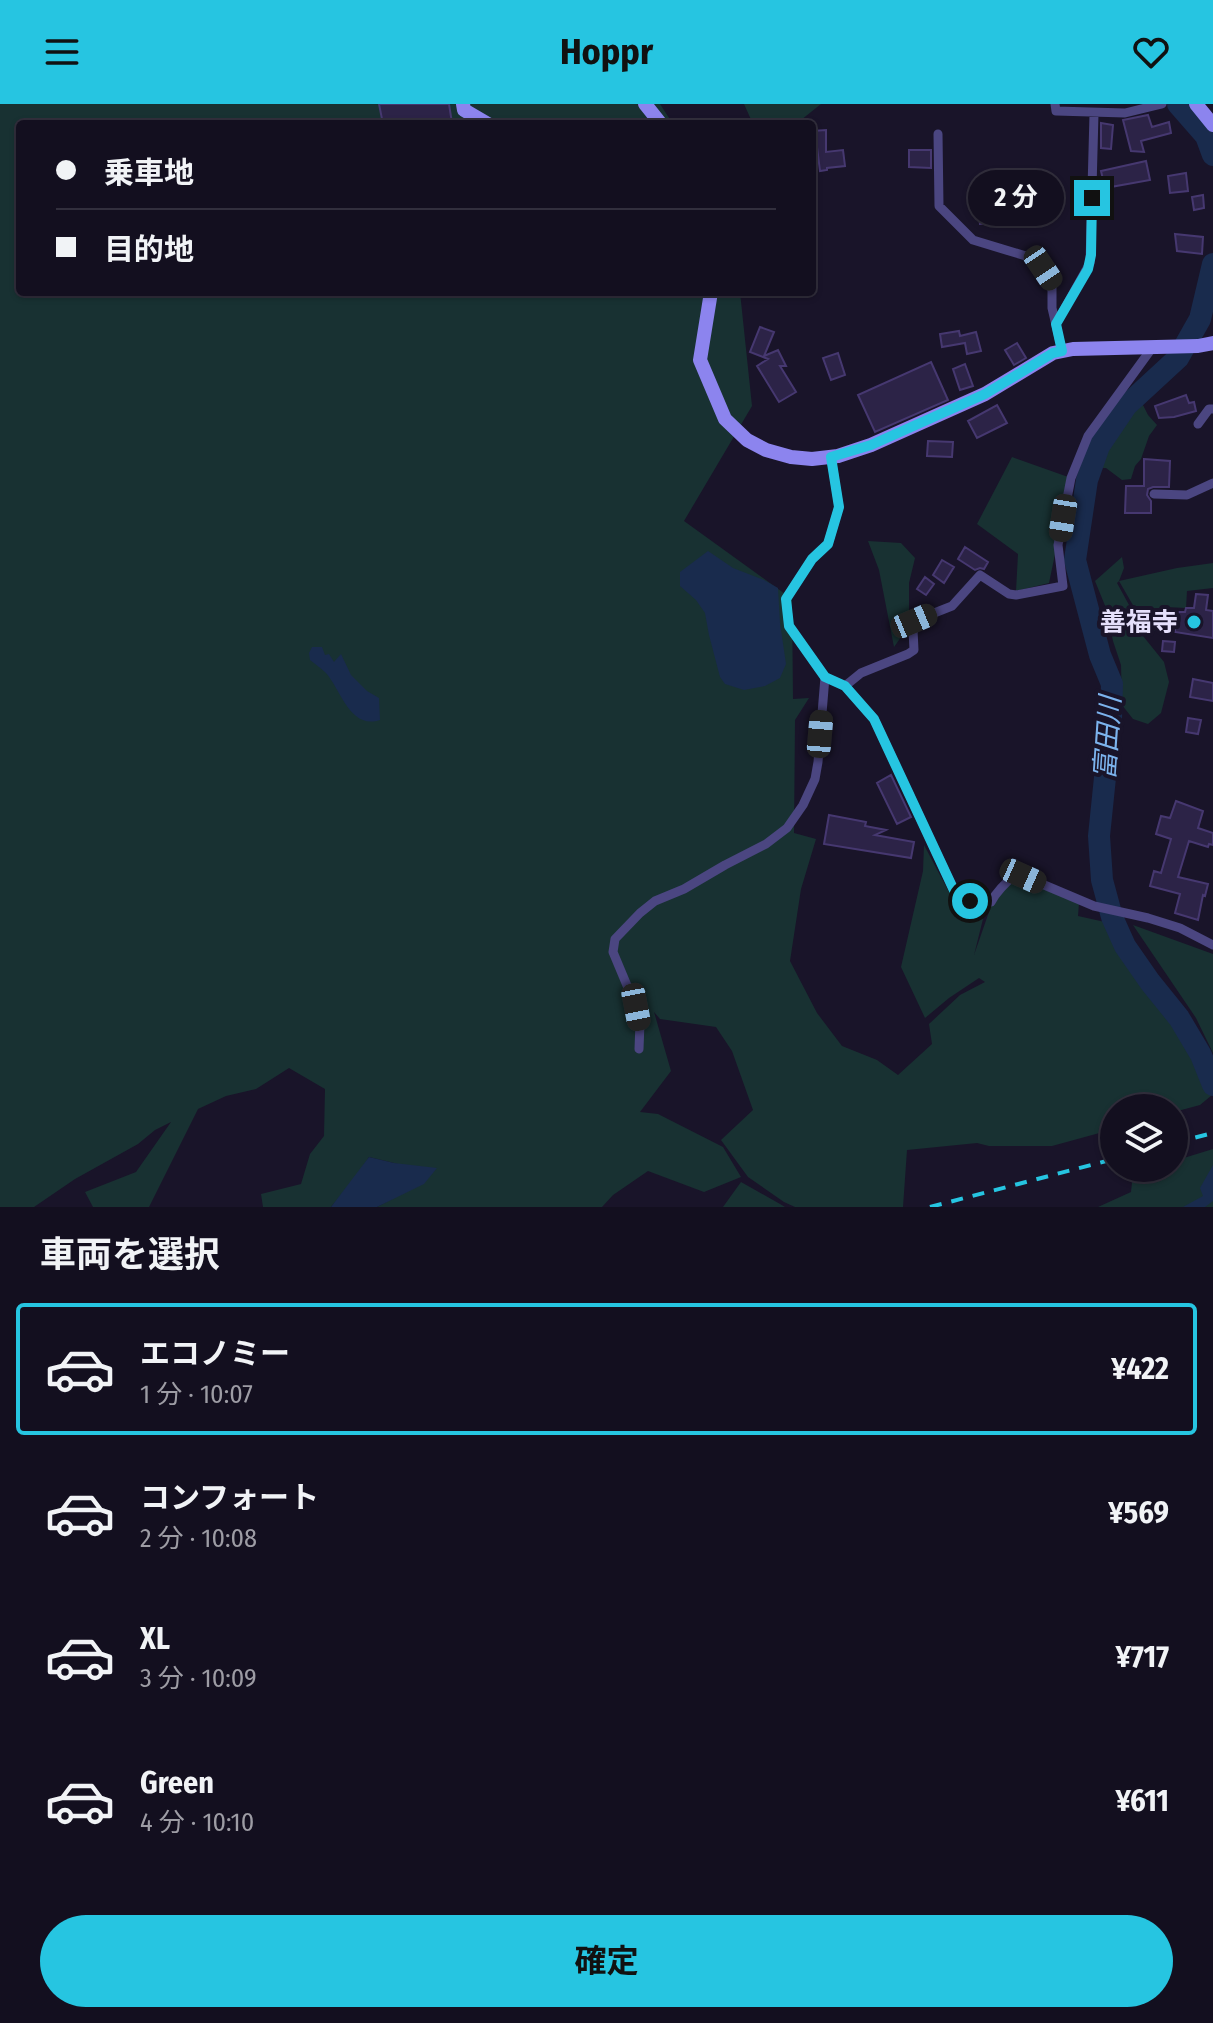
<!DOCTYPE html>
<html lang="ja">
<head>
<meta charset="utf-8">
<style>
  :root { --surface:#130f1f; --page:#201d2c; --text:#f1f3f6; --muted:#9d9ca4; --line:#322f3d; --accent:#26c5e1 }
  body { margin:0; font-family:"Fira Sans Condensed","Noto Sans JP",sans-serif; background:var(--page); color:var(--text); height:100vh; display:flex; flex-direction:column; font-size:30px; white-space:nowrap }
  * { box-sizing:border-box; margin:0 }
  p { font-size:26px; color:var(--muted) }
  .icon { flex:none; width:44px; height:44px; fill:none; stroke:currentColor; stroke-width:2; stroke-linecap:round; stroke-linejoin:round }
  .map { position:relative; height:1103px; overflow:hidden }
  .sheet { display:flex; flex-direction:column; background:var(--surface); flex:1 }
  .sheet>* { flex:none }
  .banner { position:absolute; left:16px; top:16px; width:800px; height:176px; border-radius:8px; box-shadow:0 2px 6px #0004,0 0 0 2px var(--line); display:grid; align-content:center; height:176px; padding:0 40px; background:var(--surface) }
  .controls { position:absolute; left:1100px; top:990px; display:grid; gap:16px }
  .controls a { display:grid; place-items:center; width:88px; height:88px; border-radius:50%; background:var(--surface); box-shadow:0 2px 6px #0004,0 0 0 2px var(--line); font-size:40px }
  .end { position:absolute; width:36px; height:36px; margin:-18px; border:10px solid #26c5e1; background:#111; box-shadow:0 0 0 4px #111 }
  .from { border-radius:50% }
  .bubble { position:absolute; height:56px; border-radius:28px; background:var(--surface); box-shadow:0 2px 6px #0004,0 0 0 2px var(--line); font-size:26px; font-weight:700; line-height:56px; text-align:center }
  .car { position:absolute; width:24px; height:48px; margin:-24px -12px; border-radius:10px; box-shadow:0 0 6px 2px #0007; background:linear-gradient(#222 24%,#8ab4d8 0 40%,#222 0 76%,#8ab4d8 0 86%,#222 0) }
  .banner b { display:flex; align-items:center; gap:28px; height:76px; font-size:30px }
  .banner b+b { border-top:2px solid var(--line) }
  .banner i { width:20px; height:20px; background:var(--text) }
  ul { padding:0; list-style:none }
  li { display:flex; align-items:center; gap:24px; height:132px; margin:0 16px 12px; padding:0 24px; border:4px solid transparent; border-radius:8px }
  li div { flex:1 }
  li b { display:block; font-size:30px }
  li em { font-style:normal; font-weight:700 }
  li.selected { border-color:var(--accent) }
  li>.icon { width:72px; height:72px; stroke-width:1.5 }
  h2 { padding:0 40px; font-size:36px; line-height:96px }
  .button { display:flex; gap:16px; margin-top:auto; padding:16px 40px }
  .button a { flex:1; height:92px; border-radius:48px; background:var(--accent); color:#111; font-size:32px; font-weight:700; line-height:92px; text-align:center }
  header { display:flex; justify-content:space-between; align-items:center; height:104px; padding:0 40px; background:var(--accent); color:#111; font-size:36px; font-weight:700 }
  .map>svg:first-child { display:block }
</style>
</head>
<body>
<header><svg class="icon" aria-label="menu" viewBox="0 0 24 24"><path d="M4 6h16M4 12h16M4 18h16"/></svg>Hoppr<svg class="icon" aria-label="heart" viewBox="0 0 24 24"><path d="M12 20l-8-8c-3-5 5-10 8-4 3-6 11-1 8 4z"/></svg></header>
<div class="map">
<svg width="1213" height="1103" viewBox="0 0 1213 1103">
  <rect width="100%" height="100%" fill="#191429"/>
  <path fill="#183132" d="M0,0H660L673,20H20V188H740L752,302L684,417L792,495L793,595L809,594L795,616L794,729L816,735L801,785L790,857L817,909L842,942L877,956L898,971L932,940L929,920L960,891L985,878L979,874L949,894L925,914L901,863L923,767L924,741L949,788L972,798L987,799L974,851L991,802L1004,780L1025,777L1079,799L1078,812L1105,818L1139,873L1160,890L1180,927L1201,951L1212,991L1200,1001L1174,1008V1004H1114V1025L1052,1042H989L977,1039L907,1046L903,1103H795L784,1098L748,1073L721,1036L753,1006L732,947L716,923L660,915L654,908L671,967L640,1008L658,1010L723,1043L741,1073L704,1088L648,1067L613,1091L602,1103H377L392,1095L402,1061L369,1053L357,1071L331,1103H263L261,1090L301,1080L310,1050L324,1032L325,985L289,964L256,985L226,992L198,1005L149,1103H93L85,1088L136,1068L171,1018L155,1026L138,1040L75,1075L34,1103H0Z
    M744,0H821L801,16L800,20H753Z
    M1141,297L1148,311L1157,321L1149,332L1141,355L1135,362L1131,375L1122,376L1106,364H1098L1107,340L1132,300Z
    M1012,353L1071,374L1049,479L1016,487L1018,450L977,420Z
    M868,437L901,439L915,454L909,479V522L894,543L879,466Z
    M1122,453L1124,464L1119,477L1177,464L1213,459V484L1187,487L1186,504L1166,503L1162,530L1145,522L1119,477L1117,479L1140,521L1139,527L1164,558L1169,578L1161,609L1148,620L1133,615L1122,601L1121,561L1113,537L1106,504L1095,477Z
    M1133,821L1213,850V949L1196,914Z
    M1213,1045V1103H1098L1131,1088L1133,1069L1150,1064H1174V1057Z
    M741,1078L780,1100L785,1103H723Z"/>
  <path fill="#192b4d" d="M708,447L733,464L764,476L778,484L780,519L786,560L780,574L765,582L744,586L725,580L720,573L709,531L705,509L696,496L680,482V468Z
    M312,543H322L325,551L329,550L334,558L341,550L351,571L367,587L379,594L380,616C350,626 341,586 326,569C321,564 315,560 310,556L309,549Z
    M369,1053L394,1059L437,1064L424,1080L377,1103H331Z
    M1213,1061V1097L1205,1103H1183L1203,1092L1200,1084Z"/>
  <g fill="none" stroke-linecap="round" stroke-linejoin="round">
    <path stroke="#192b4d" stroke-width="4" d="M1206,32L1213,30"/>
    <path stroke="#192b4d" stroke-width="22" d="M1178,0L1206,32L1213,51
      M1213,160L1200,215L1178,254L1126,302L1099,342L1087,376L1075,456L1100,551L1112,580L1111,615L1099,732L1102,776L1112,813L1125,842L1150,878L1179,914L1201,951L1213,981"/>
  </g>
  <path fill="#2c2347" stroke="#463870" stroke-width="2" d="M379,0H449L452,19L383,20Z
    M1148,11L1152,23L1169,18L1171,29L1141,37L1144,48L1131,47L1123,16Z
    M1101,19L1113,21L1111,45L1101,44Z
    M826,26V48L843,46L845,62L827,64V66L820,67L817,43H812V27Z
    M909,46H931V64L909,63Z
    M1146,57L1150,76L1105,84L1101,67Z
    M1186,69L1188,87L1170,89L1168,72Z
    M1203,91L1204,104L1194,106L1192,93Z
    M997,102L999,118L980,120L978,103Z
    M1175,130L1203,133L1202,150L1177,147Z
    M760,223L774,228L764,252L778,246L786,262H780L796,288L779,298L757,262L768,255L750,248Z
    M959,227L960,232L976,228L981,247L967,250L965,239L942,243L940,230Z
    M1017,239L1026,254L1014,261L1005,246Z
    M838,249L845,271L831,276L823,254Z
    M931,258L948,296L875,328L858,291Z
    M965,260L973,282L960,286L953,265Z
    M1186,291L1189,299L1194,298L1196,307L1174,313L1159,314L1155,302Z
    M997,301L1007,319L977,334L968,317Z
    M928,337L953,338L952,353L927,352Z
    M1144,355L1170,357L1169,383H1153L1148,385L1147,391L1151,397V409H1125L1126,382H1144Z
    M965,443L988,458L984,465L980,464L975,466L958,455Z
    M942,456L954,463L944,479L933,471Z
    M925,473L934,480L926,491L917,485Z
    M1196,490L1208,491L1206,506L1213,507V534L1175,528L1176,508H1185L1186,504H1194Z
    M1163,537L1175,538L1174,548L1162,547Z
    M1193,575L1213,579V597L1190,593Z
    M1188,614L1201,616L1198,630L1186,628Z
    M891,671L911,713L897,720L877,679Z
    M1176,697L1203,707L1198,724L1213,729V741L1209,740L1208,743L1189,737L1178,773L1208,780L1205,792L1203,791L1198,816L1175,809L1180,790L1150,782L1154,767L1161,769L1171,735L1156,730L1161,712L1170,714Z
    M829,711L866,718L865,722L886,726L875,731L914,738L911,754L824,740Z"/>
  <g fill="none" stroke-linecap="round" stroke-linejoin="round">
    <path stroke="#4b4681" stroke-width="9" d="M1055,0L1056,7L1125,9L1162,0
      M938,30L939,102L973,136L1029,153L1043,164L1052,178V204L1062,247
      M1056,220L1090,159L1094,10
      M1198,320L1209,305H1213
      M831,353L839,403L828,440L812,455L786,495L789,522L825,573L845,582L874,615L958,795L978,799L991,798C997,787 1005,779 1015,771L1023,772L1094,802L1148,814L1180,824L1213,841
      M1154,390L1187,391L1213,379
      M845,582L861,569L908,550L914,546L913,526L914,517L952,502L980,471L1009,490L1016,491L1063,482L1058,441L1071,374L1088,332L1152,244
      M639,945L640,919L636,903L613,848L615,835L640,809L655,797L684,785L725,761L766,740L787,724L803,701L815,675L818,658L825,573"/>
    <path stroke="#8c84ee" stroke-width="14" d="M463,0L464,6L488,20
      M645,0L661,20
      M1196,0L1213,21
      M711,188L700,256L725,315L747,336L766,346L791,353L812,355L838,352L871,341L985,290L1053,249L1073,245L1198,242L1213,239"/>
    <path stroke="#26c5e1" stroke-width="4" stroke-dasharray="12 10" stroke-linecap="butt" d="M1174,1039L1213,1029
      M930,1103L1114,1055"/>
  </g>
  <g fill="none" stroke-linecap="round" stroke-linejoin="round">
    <path stroke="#26c5e1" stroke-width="10" d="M970,797L958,795L874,615L845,582L825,573L789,522L786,495L812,455L828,440L839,403L831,353L871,341L985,290L1053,249L1062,247L1056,220L1088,165L1091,151L1092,94"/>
  </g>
  <circle fill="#26c5e1" stroke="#191429" stroke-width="3" cx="1194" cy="518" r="8"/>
  <g text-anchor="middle" stroke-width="8" stroke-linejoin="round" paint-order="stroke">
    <g font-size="26" font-weight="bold" fill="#e5e0fb" stroke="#191429" text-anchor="end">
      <text x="1178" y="527">善福寺</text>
    </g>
    <g font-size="28" font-style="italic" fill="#7cb3ed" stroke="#191429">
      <text transform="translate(1107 634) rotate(-86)" y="10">富田川</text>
    </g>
  </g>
</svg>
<div class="controls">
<a><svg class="icon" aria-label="layers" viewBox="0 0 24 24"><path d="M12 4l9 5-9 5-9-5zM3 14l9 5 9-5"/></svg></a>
</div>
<i class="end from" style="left:970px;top:797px"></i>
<i class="end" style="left:1092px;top:94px"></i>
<div class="bubble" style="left:968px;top:66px;width:96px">2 分</div>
<i class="car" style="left:1043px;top:164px;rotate:146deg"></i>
<i class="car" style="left:1063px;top:414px;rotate:189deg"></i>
<i class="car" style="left:914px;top:517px;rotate:67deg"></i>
<i class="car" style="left:820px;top:630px;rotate:5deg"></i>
<i class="car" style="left:1023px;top:772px;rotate:114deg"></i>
<i class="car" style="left:636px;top:903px;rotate:169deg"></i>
<div class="banner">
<b><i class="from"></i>乗車地</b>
<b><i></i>目的地</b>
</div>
</div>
<section class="sheet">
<h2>車両を選択</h2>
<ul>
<li class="selected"><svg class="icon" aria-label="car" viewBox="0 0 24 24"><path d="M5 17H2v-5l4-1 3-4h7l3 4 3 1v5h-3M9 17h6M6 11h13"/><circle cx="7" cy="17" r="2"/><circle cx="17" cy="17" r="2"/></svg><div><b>エコノミー</b><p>1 分 · 10:07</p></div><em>¥422</em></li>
<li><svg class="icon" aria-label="car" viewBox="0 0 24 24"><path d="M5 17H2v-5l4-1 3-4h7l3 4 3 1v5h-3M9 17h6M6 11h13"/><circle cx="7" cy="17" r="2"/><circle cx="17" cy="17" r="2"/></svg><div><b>コンフォート</b><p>2 分 · 10:08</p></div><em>¥569</em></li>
<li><svg class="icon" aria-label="car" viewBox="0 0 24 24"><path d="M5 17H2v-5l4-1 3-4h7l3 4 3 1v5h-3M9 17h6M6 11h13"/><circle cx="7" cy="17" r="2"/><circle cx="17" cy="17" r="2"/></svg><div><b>XL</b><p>3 分 · 10:09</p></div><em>¥717</em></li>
<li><svg class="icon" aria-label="car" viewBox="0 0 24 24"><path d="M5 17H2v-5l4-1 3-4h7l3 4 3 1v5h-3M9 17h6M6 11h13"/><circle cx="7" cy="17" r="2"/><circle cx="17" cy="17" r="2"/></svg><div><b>Green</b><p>4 分 · 10:10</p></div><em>¥611</em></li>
</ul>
<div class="button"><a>確定</a></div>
</section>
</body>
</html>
